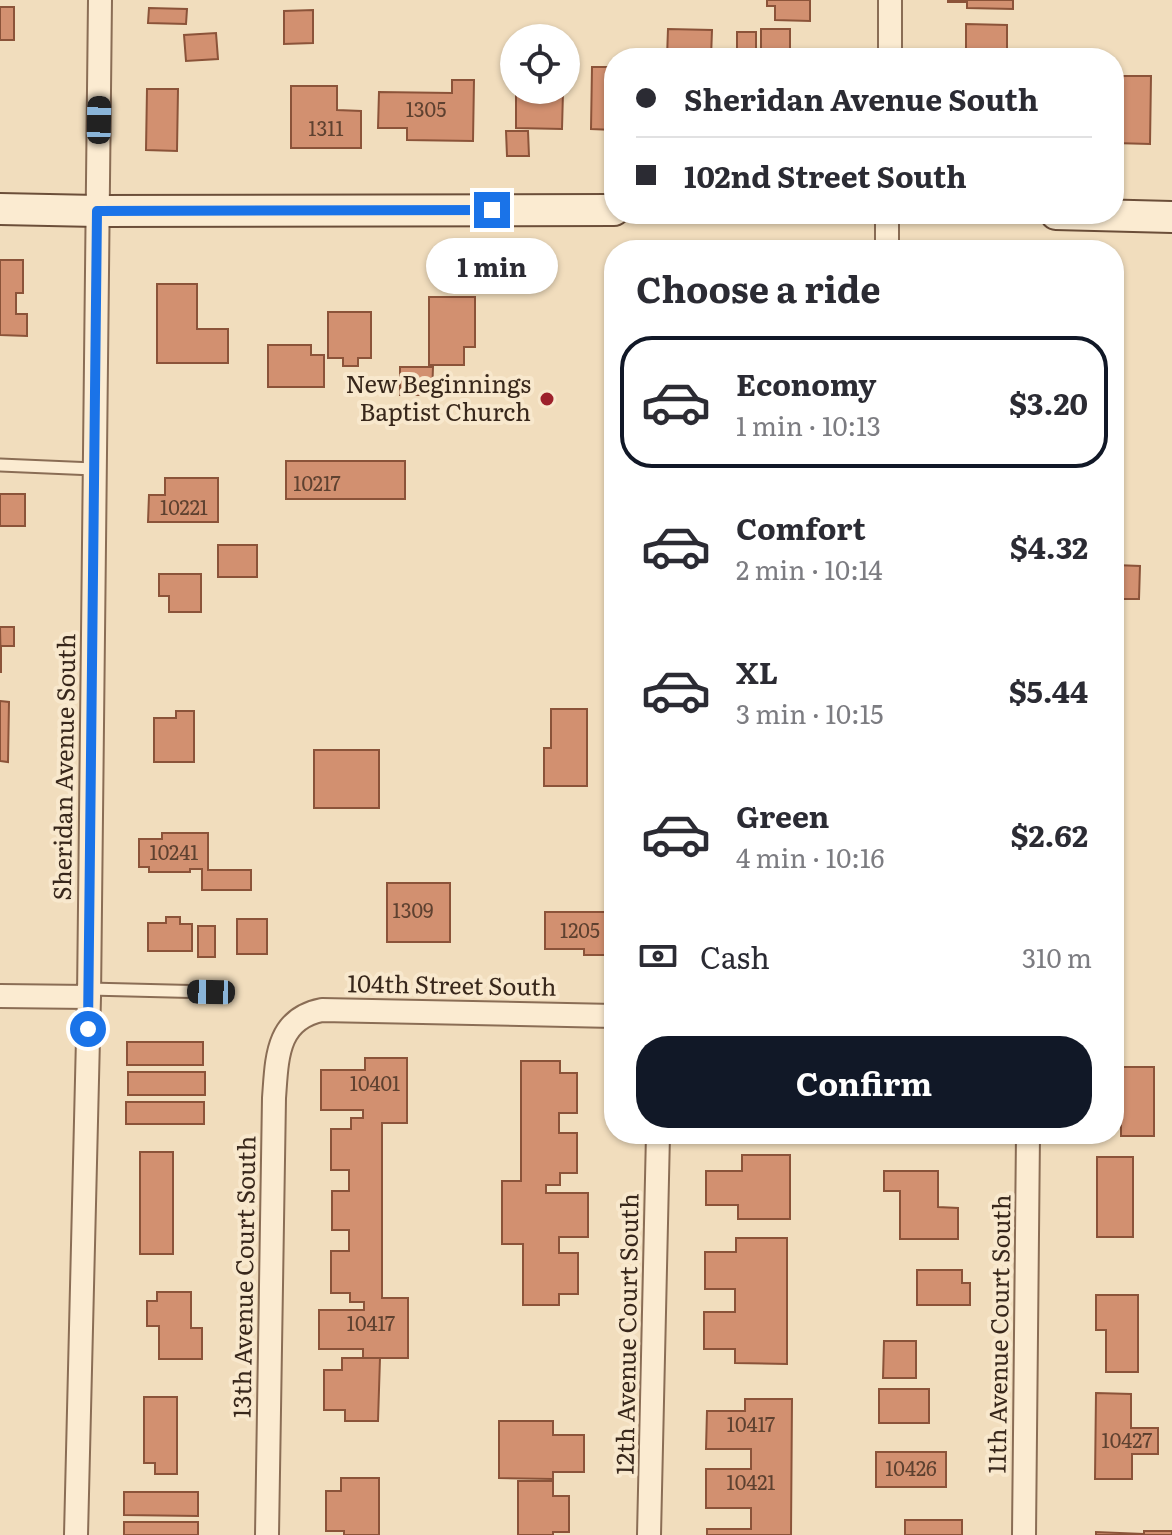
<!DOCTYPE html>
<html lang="en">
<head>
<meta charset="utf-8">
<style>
  :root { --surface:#fff; --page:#f2f2f3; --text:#2b2b33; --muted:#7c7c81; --line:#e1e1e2; --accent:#111827 }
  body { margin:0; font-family:Literata,serif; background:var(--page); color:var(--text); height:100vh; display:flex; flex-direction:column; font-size:30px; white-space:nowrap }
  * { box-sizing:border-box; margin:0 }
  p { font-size:26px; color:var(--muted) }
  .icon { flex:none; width:44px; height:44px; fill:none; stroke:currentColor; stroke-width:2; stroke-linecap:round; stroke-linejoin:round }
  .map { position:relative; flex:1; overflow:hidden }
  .details { position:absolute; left:604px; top:240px; width:520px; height:904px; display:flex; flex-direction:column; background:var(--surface); border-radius:32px; box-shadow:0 2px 6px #0004 }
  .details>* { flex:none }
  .top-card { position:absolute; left:604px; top:48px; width:520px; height:176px; border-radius:32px; box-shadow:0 2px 6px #0004; display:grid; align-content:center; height:176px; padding:0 32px; background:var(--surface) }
  .buttons { position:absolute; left:500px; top:24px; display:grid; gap:16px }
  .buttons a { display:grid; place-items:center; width:80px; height:80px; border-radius:50%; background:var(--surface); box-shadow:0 2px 6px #0004; font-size:40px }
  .end { position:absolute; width:36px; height:36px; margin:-18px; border:10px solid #1a73e8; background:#fff; box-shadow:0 0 0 4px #fff }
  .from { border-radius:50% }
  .bubble { position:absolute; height:56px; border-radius:28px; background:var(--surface); box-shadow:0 2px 6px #0004; font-size:26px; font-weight:700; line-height:56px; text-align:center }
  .car { position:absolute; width:24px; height:48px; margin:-24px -12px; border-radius:10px; box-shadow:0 0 6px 2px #0007; background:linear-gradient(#222 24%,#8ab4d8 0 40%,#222 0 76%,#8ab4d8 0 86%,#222 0) }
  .top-card b { display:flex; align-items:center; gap:28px; height:76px; font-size:30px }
  .top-card b+b { border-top:2px solid var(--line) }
  .top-card i { width:20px; height:20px; background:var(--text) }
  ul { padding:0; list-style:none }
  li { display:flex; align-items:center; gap:24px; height:132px; margin:0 16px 12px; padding:0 16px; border:4px solid transparent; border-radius:32px }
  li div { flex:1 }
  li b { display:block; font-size:30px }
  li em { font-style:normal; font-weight:700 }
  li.selected { border-color:var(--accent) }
  li>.icon { width:72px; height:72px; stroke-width:1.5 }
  h2 { padding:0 32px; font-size:36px; line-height:96px }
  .pay { display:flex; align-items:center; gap:20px; height:88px; padding:0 32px; font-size:30px }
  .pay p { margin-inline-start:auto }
  .action { display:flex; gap:16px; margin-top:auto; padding:16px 32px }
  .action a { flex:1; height:92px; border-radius:32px; background:var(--accent); color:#fff; font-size:32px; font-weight:700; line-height:92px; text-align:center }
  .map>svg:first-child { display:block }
</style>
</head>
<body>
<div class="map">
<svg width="1172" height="1535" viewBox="0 0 1172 1535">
  <rect width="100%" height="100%" fill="#f1ddbd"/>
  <path fill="#d29070" stroke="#8b5339" stroke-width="2" d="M767,0H810V21L775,20V6H767Z
    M948,0H1013V9L967,8V2H948Z
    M0,7H14V40H0Z
    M149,8L187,9L186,24L148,23Z
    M313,10V43L284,44V11Z
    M966,24L1007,25V58H949L966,57Z
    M668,29L712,30L711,58H667Z
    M761,29H790V58H761Z
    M737,32H756V58H737Z
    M216,33L218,59L186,61L184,35Z
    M592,67H614V130L591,129Z
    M1114,76H1151L1150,144L1114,143Z
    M452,80H474L473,141L407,140V128H378L379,92L452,93Z
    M291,86H337V110L361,111V148H291Z
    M147,89H178L177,151L146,150Z
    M516,90H561L563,92L562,129L516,128Z
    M506,131H528L529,156H507Z
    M0,260H23V293H16V314H27V336L0,335Z
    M611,278H614V372H610Z
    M157,284H197V329H228V363H157Z
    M429,297H475V347H464V365H429Z
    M328,312H371V358H358V366H343V358H328Z
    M268,345H311V355H324V387H268Z
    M400,367H433L432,395H400Z
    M286,461H405V499H286Z
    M165,478H218V522H148L149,495H165Z
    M0,494H25V526H0Z
    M218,545H257V577H218Z
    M1115,565L1140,566L1139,599H1114Z
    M159,574H201V612H169V596H159Z
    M0,627H14V646H1V673Z
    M0,701L9,702L8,762L0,761Z
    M551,709H587V786H544V748H551Z
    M176,711H194V762H154V718H176Z
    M314,750H379V808H314Z
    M162,833H208V870H251V890H202V869H190V872H149V867H139V839H162Z
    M387,883H450V942H387Z
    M545,912H614V955H584V949H545Z
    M166,917H180V924H192V951H148V923H166Z
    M237,919H267V954H237Z
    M198,926H215V957H198Z
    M127,1042H203V1065H127Z
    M365,1058H407V1123H382V1298H408V1358H363V1349H319V1310H364V1302H350V1293H331V1251H349V1230H332V1191H349V1170H331V1129H351V1118H363V1110H321V1070H365Z
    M521,1061H560V1073H577V1113H559V1133H577V1173H560V1185H546V1193H588V1237H559V1253H578V1294H559V1305H523V1244H502V1181H521Z
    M1114,1067H1154V1136H1121V1101H1114Z
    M128,1072H205V1095H128Z
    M126,1102H204V1124H126Z
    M140,1152H173V1254H140Z
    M742,1155H790V1219H738V1205H706V1171H742Z
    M1097,1157H1133V1237H1097Z
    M884,1171H938V1207L958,1208V1239H900V1191H884Z
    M736,1238H787V1364L735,1363V1349H704V1312H735V1289H705V1252H736Z
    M917,1270H962V1283H970V1305H917Z
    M157,1292H191V1328H202V1359H159V1326H147V1301H157Z
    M1096,1295H1138V1372H1106V1330H1096Z
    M884,1341H916V1378H883Z
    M342,1358H380L378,1421H345V1410H324V1370H342Z
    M879,1389H929V1423H879Z
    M1096,1393L1131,1394V1428H1158V1454H1132V1479H1095Z
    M144,1397H177V1474H155V1463H144Z
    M745,1399H792L791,1535H707V1529H751V1508H706V1469H751V1449H706L707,1411H745Z
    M499,1421H553V1435H584V1472H553V1479L499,1478Z
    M876,1452H946V1487H876Z
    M341,1478H379V1535H344V1531H326V1491H341Z
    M518,1481H553V1496H569V1532H553V1535H518Z
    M124,1492H198V1516L124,1515Z
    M905,1520H962V1535H905Z
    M124,1522H198V1535H124Z
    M1144,1531H1172V1535H1096V1532L1144,1534Z"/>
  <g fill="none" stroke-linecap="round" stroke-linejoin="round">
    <defs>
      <path id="lane" d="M0,465L94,469
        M89,989L211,992"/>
      <path id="street" d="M890,58V0
        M887,250V214
        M0,996L89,997
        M76,1535L89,997L100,0
        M267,1535L274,1098C277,1059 276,1019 322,1010L614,1016
        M649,1535L658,1134
        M1024,1535L1028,1134"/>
      <path id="secondary" d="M0,209L97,211L614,210
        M1056,214L1172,217"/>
    </defs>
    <use href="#lane" stroke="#8a6d55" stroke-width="15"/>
    <use href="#street" stroke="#8a6d55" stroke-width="26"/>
    <use href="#secondary" stroke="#6b4e39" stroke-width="34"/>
    <use href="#lane" stroke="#fbebd1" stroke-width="11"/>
    <use href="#street" stroke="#fbebd1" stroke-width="22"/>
    <use href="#secondary" stroke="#fbebd1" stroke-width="30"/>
  </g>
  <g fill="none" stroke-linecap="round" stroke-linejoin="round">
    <path stroke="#1a73e8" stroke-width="10" d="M88,1029L97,211L492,210"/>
  </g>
  <circle fill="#9d212c" stroke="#f8e8cd" stroke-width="3" cx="547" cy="399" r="8"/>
  <g text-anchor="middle" stroke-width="8" stroke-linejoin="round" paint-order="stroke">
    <g font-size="20" fill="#5e4130">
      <text x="426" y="117">1305</text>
      <text x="326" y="136">1311</text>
      <text x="317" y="491">10217</text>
      <text x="184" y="515">10221</text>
      <text x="174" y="860">10241</text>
      <text x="413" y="918">1309</text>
      <text x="580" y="938">1205</text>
      <text x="375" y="1091">10401</text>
      <text x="371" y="1331">10417</text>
      <text x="751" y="1432">10417</text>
      <text x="1127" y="1448">10427</text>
      <text x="911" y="1476">10426</text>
      <text x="751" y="1490">10421</text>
    </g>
    <g font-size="24" fill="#38271b" stroke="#f8e8cd" text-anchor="end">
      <text x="531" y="393">New Beginnings<tspan x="531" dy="28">Baptist Church</tspan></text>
    </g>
    <g font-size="24" fill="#38271b" stroke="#f8e8cd">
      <text transform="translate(65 767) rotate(-89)" y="8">Sheridan Avenue South</text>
      <text transform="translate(452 986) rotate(1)" y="8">104th Street South</text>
      <text transform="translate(245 1277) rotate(-89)" y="8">13th Avenue Court South</text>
      <text transform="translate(628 1334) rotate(-89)" y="8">12th Avenue Court South</text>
      <text transform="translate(1000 1334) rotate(-89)" y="8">11th Avenue Court South</text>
    </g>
  </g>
</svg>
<div class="buttons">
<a><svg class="icon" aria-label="locate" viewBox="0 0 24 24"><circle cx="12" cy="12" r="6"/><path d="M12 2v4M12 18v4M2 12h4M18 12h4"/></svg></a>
</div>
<i class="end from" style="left:88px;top:1029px"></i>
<i class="end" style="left:492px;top:210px"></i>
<div class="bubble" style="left:426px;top:238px;width:132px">1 min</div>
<i class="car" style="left:99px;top:120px;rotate:1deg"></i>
<i class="car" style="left:211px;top:992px;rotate:271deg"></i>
<div class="top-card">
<b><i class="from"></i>Sheridan Avenue South</b>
<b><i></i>102nd Street South</b>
</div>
<section class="details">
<h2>Choose a ride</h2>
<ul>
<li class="selected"><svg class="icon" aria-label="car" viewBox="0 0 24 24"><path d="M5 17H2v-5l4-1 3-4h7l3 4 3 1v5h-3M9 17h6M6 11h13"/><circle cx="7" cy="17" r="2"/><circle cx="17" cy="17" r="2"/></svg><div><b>Economy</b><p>1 min · 10:13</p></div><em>$3.20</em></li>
<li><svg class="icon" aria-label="car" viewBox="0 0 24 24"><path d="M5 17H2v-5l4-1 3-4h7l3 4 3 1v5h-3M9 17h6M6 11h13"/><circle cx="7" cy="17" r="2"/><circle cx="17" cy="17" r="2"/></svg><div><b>Comfort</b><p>2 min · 10:14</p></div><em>$4.32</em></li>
<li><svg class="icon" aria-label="car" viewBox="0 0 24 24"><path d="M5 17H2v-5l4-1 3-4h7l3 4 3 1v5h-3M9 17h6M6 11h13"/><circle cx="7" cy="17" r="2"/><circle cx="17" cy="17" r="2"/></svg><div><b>XL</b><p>3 min · 10:15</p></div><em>$5.44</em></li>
<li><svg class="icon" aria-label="car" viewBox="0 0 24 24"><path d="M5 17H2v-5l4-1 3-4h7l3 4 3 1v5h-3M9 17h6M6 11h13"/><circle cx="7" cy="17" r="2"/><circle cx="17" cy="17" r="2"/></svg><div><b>Green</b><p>4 min · 10:16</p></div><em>$2.62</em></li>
</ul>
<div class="pay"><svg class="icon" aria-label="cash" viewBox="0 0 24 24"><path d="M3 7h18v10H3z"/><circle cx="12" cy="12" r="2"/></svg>Cash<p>310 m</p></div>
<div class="action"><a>Confirm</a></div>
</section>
</div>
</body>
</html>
